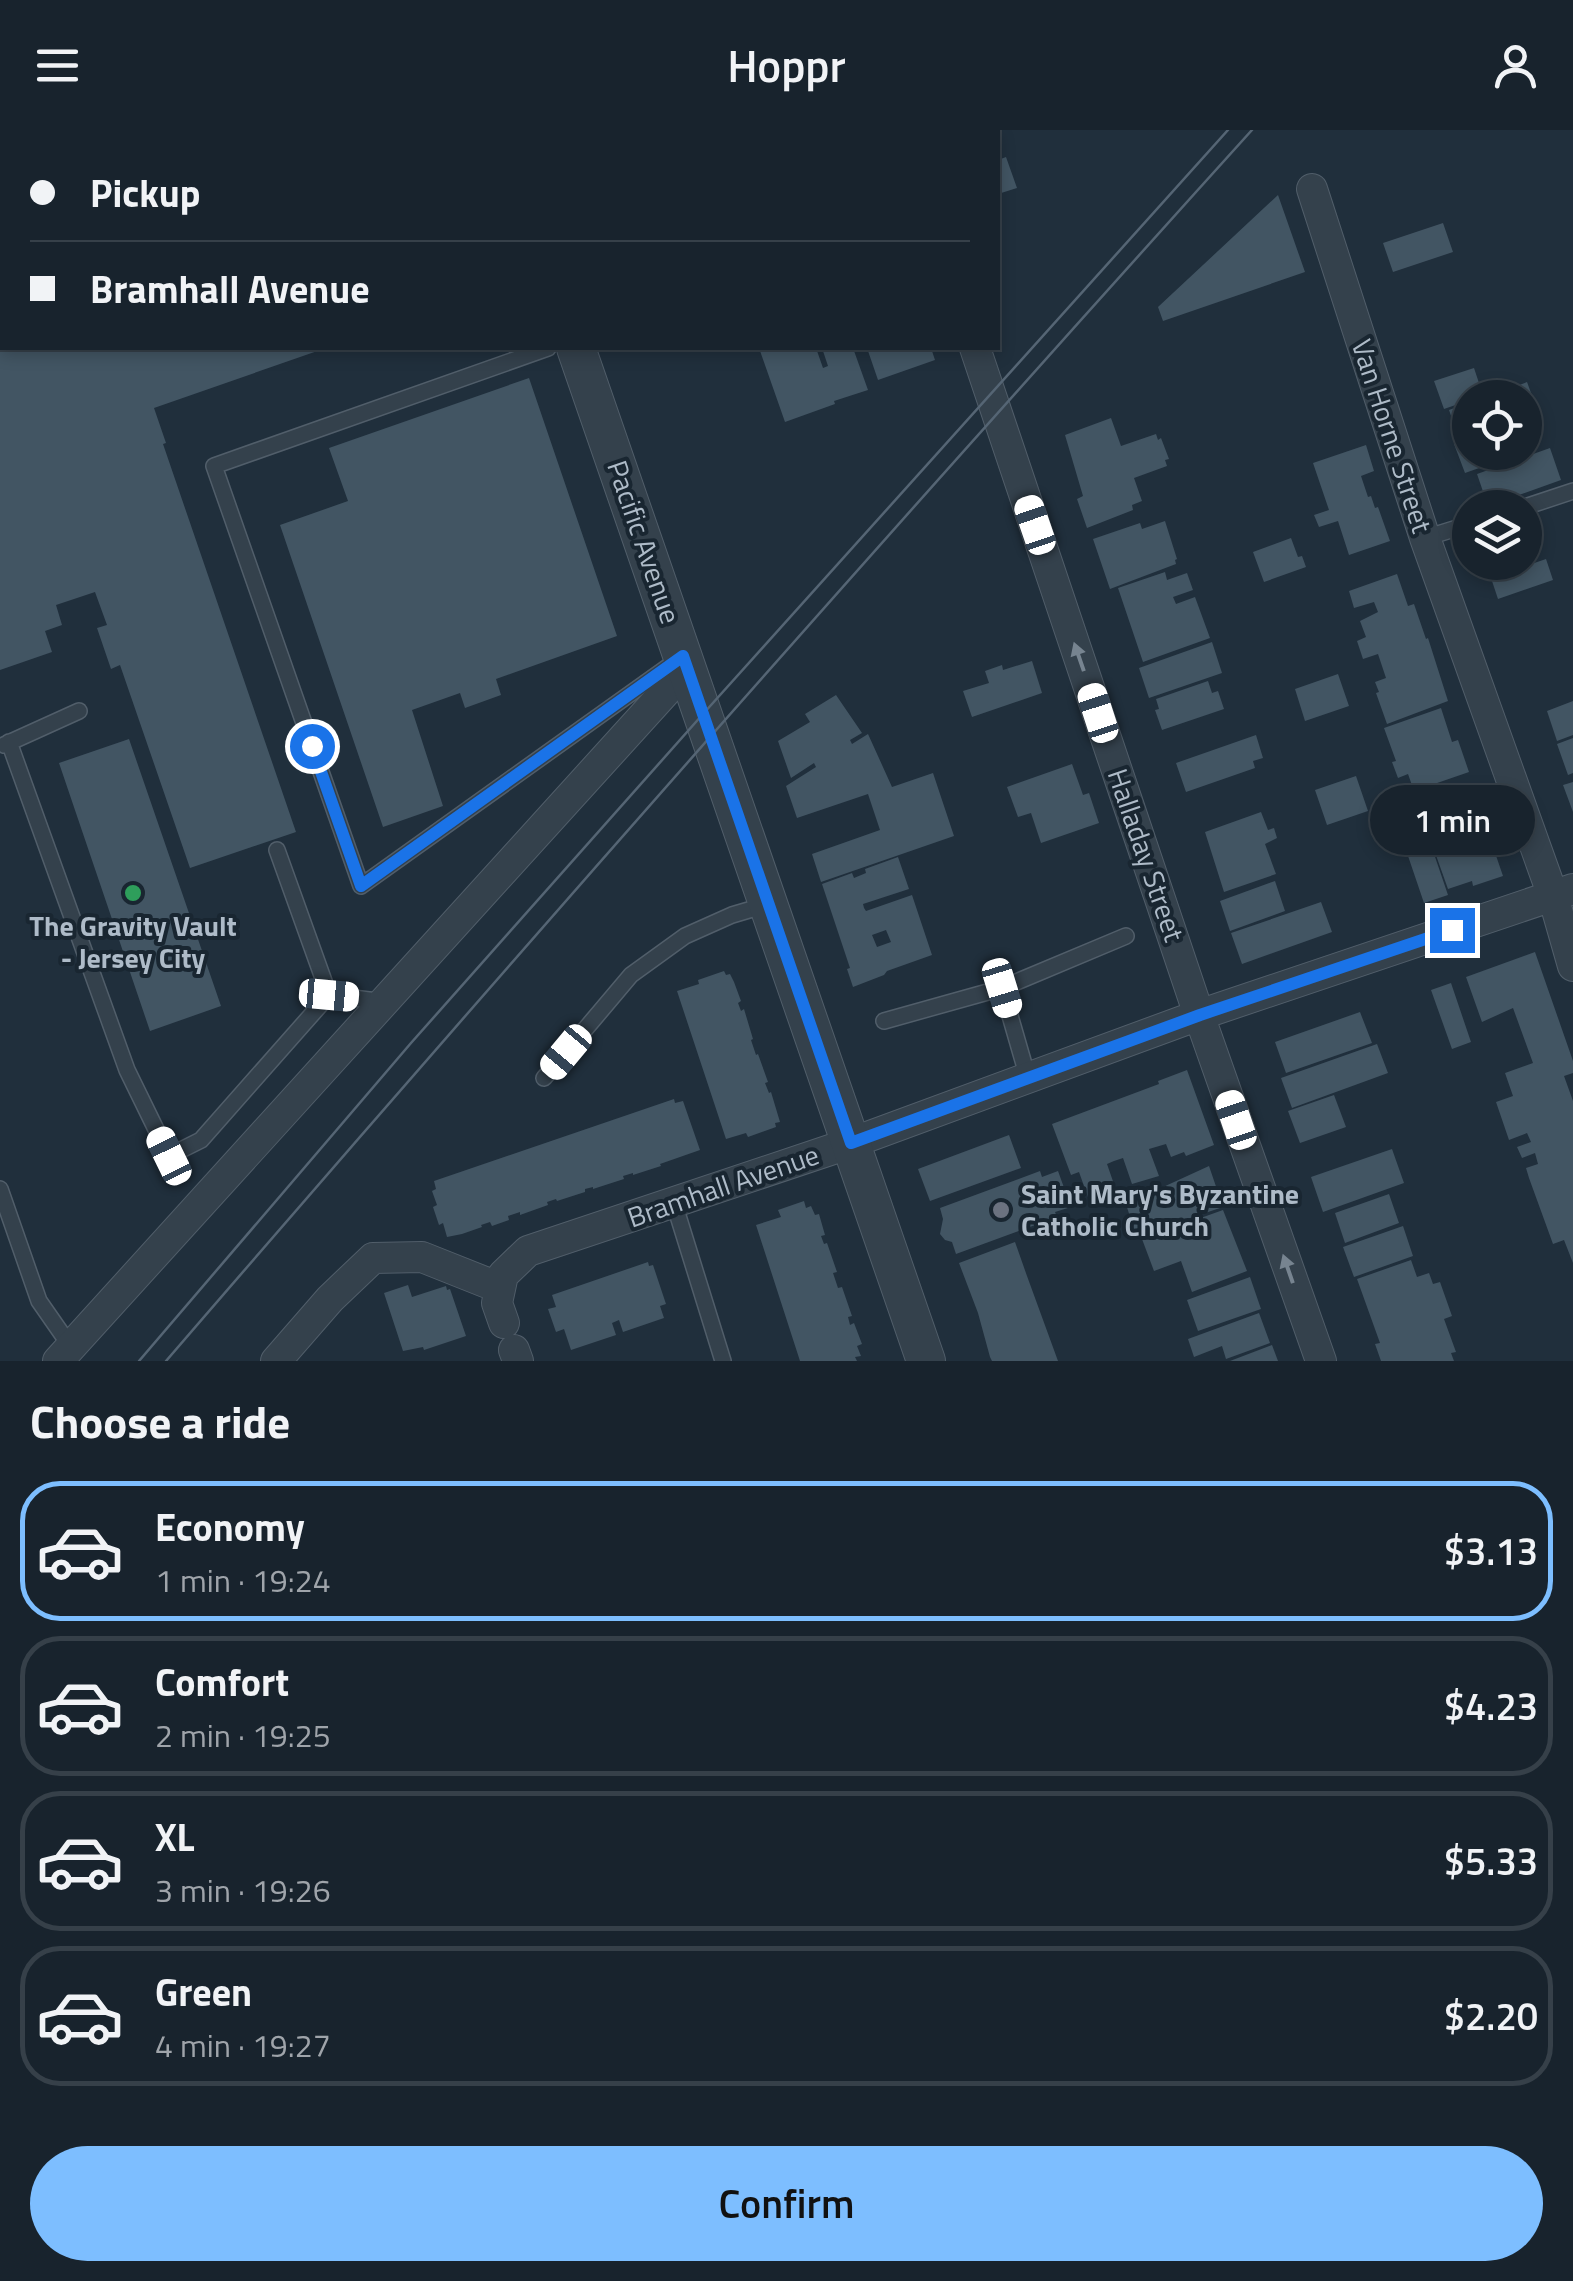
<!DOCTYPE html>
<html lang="en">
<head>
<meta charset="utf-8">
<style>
  :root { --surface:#18232d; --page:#252f39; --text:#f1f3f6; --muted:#9fa4aa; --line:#364049; --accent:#7dbeff }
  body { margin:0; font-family:"Titillium Web",sans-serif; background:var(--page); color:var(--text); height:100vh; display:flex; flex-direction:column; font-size:38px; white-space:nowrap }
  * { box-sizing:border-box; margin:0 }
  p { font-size:32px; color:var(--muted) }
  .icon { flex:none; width:55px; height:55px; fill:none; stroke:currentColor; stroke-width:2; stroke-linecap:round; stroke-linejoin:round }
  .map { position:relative; height:1231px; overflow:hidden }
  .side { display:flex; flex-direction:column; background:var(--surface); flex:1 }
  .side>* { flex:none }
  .hud { position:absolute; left:0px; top:0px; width:1000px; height:220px; box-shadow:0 5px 15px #0003,0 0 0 2px var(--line); display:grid; align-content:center; height:220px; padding:0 30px; background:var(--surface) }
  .tools { position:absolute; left:1452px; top:250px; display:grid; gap:20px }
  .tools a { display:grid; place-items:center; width:90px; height:90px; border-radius:50%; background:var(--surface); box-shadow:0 5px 15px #0003,0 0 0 2px var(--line); font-size:50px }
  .end { position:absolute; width:45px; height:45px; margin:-22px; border:12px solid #1a73e8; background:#fff; box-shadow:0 0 0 5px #fff }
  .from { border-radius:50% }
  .bubble { position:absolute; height:70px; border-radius:35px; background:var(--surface); box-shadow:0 5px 15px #0003,0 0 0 2px var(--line); font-size:32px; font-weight:600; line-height:70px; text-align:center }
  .car { position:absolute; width:30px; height:60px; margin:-30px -15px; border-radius:12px; box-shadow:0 0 8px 2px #0007; background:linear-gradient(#fff 24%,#345 0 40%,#fff 0 76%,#345 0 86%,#fff 0) }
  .hud b { display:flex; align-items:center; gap:35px; height:95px; font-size:38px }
  .hud b+b { border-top:2px solid var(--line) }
  .hud i { width:25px; height:25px; background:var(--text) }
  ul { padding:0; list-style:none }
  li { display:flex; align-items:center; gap:30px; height:140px; margin:0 20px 15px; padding:0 10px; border:5px solid var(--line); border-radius:40px }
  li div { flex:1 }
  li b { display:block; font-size:38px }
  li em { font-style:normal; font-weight:600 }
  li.active { border-color:var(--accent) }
  li>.icon { width:90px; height:90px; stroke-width:1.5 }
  h2 { padding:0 30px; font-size:45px; line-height:120px }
  .primary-button { display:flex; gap:20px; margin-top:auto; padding:20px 30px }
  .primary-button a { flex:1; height:115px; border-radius:60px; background:var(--accent); color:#111; font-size:40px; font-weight:600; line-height:115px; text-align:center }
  header { display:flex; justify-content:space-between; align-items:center; height:130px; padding:0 30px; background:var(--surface); font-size:45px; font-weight:600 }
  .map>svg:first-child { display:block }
</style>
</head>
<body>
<header><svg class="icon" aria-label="menu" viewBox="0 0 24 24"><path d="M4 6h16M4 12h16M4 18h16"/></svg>Hoppr<svg class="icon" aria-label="person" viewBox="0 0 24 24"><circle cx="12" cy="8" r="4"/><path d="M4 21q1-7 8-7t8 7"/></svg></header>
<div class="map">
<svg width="1573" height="1231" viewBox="0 0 1573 1231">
  <rect width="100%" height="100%" fill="#202f3c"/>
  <path fill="#425563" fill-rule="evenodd" d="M1006,27L1017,58L998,64V30Z
    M1278,65L1305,142L1163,191L1158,177Z
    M1443,93L1453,122L1393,142L1383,113Z
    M0,218H326L154,278L166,313L163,314L296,702L190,738L120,535L111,539L97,498L107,495L95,462L56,475L62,495L45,501L52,522L0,540Z
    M759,218H816L823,238L828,236L822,218H853L868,260L834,271L835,274L785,292Z
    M867,218H931L935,230L878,250Z
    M1474,238L1483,265L1470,268V270L1444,279L1434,251Z
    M529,248L617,506L496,549L501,565L465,578L460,563L412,580L443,676L383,697L280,395L348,371L329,318Z
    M1527,252L1538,282L1525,286V268H1485Z
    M1470,272V305L1459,309L1449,280Z
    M1111,288L1121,316L1156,304L1158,310L1161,308L1169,329L1165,330L1167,336L1134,348L1142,371L1132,375L1133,380L1087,398L1077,369L1083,366L1065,305Z
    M1470,308V322H1499L1502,330L1465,343L1454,314Z
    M1366,315L1374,341L1361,346L1368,367L1371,366L1375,378L1378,377L1390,411L1349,425L1338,391L1319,397L1314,385L1329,380L1313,333Z
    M1550,318L1561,350L1488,376L1477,344Z
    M1165,391L1177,429L1175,430L1176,434L1110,459L1093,409L1140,393L1142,399Z
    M1291,408L1298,427L1302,426L1306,437L1264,452L1253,422Z
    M1546,429L1553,450L1498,469L1491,448Z
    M1165,442L1167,450L1187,443L1193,460L1173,467L1176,474L1195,467L1210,508L1143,532L1118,458Z
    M1397,444L1408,476L1414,474L1426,509L1428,508L1448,571L1387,594L1376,563L1379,562L1375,552L1386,548L1378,524L1363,529L1357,511L1366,507L1360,491L1378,482L1374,472L1354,478L1349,461Z
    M1212,512L1222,543L1149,568L1139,538Z
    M1032,531L1042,563L972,587L963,561L989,553L985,541L1002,535L1003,540Z
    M1338,544L1349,576L1305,591L1295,559Z
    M1208,551L1212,563L1218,561L1224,579L1162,600L1155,580L1159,579L1156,569Z
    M836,565L862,603L850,610L852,614L868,604L892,657L933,643L954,706L821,752L812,724L880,700L868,664L797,688L786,656L816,637L814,633L791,648L778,611L810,592L805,584Z
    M1573,571V605L1557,611L1547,581Z
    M1441,578L1452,612L1458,610L1469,642L1414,661L1408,644L1398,648L1392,632L1396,631L1384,598Z
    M1256,605L1263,628L1253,631L1255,638L1186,662L1176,633Z
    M1573,608V643L1568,645L1557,614Z
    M129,609L221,876L150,901L59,633Z
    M1072,634L1083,665L1089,663L1099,693L1041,713L1031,683L1018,687L1007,657Z
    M1356,646L1368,681L1327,695L1315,660Z
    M1573,652V682L1563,655Z
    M1476,667L1503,746L1473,756L1472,751L1448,759L1432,714L1456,706L1446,677Z
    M1261,682L1268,700L1274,698L1277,708L1265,714L1276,744L1224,762L1205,702Z
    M1431,715L1448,765L1424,773L1407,723Z
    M898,727L909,759L863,774L864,778L866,781L912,765L932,825L887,841L884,845L853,857L847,839L850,838L822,754L852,743L854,748L866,743L865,739ZM886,800L891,812L877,817L872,805Z
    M1275,751L1285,781L1230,801L1220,771Z
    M1321,772L1332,802L1242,834L1231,803Z
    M1535,822L1573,931V943L1564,946L1573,971V1133L1564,1110L1553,1114L1529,1048L1526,1038L1538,1034L1535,1023L1522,1028L1517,1017L1531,1012L1527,1003L1509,1010L1496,972L1513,966L1505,943L1533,933L1513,878L1482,892L1466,847Z
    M724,841L726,845L730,844L734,852L741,871L738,873L741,881L744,879L753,909L751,910L756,925L758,924L768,952L765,953L769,963L771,962L780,992L775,993L776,997L748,1007L746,1003L726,1009L677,861L699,854L698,850Z
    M1451,853L1471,912L1452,919L1431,860Z
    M1360,882L1372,913L1286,943L1275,912Z
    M1377,914L1388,943L1292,978L1281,948Z
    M1187,940L1214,1015L1186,1026L1184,1022L1171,1027L1166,1014L1149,1019L1159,1046L1132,1054L1123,1028L1114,1031L1107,1034L1116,1060L1089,1070L1079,1042L1071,1045L1052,994L1159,954L1158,951Z
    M1334,965L1346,997L1300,1013L1288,981Z
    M674,969L675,973L683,971L700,1020L660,1034L661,1036L633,1045V1043L623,1046L624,1049L593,1059V1057L585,1059V1062L557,1071L556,1069L547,1072L548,1075L520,1085V1082L508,1086L509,1090L492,1096L490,1092L481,1095L482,1097L462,1104L447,1107L443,1093L439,1095L433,1077L437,1075L432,1061L436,1059L434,1051Z
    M1009,1005L1021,1038L930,1071L918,1039Z
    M1392,1019L1404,1053L1323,1082L1311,1047Z
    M1209,1036L1223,1077L1136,1106L1126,1074Z
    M1040,1041L1042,1047L1058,1041L1071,1077L1055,1082L1057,1087L956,1124L952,1112L945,1110L940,1104L943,1089L940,1078Z
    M1389,1064L1399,1093L1345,1113L1335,1083Z
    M804,1071L806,1078L811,1076L815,1085L819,1084L825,1105L821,1106L824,1114L827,1113L837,1142L833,1143L838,1158L842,1157L852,1186L848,1187L850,1195L854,1193L862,1214L857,1216L861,1226L855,1227L857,1231H800L756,1095L781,1087L778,1080Z
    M1223,1080L1247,1141L1192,1162L1181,1131L1154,1141L1142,1109Z
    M1403,1096L1413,1126L1354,1147L1343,1117Z
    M1015,1112L1027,1146L1058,1231H992L990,1227L978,1183L959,1133Z
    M1411,1130L1417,1147L1429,1143L1433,1154L1440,1152L1452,1186L1444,1189L1456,1222L1451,1223L1454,1231H1381L1375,1214L1380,1213L1357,1149Z
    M648,1132L649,1136L653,1135L666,1174L660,1176L664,1188L623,1202L619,1190L612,1193L616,1205L571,1220L564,1199L556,1202L548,1179L556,1177L552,1165Z
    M1250,1147L1261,1179L1198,1201L1187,1170Z
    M408,1155L412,1167L446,1156L447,1160L450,1159L466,1206L424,1220L423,1217L403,1221L384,1163Z
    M1259,1183L1270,1213L1226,1229L1222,1216L1194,1227L1188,1209Z
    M1272,1215L1278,1231H1230Z"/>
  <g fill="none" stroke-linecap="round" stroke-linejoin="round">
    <defs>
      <path id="service" d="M548,218L214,336L361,756L683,526
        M1522,378L1573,361
        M1425,408L1470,394
        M9,612L127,940L169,1026L201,1010L329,865L385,872
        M4,615L79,581
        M277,720L329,865
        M884,891L1002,858
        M544,948L631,845L685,806L732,785L769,774
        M1028,948L1002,858L1126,806
        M0,1059L39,1171L71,1217
        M674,1073L723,1231"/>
      <path id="minor" d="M901,0L902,2
        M1312,59L1425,408L1553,766L1573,836
        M975,218L1199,885L1321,1231
        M504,1193L497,1173L503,1145L528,1121L851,1013L1199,885L1573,759
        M514,1220L518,1231
        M58,1231L687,538
        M276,1231L330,1169L373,1128L422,1127L500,1158"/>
      <path id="tertiary" d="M502,0V2
        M576,218L926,1231"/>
    </defs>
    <use href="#service" stroke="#515e6a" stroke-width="18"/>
    <use href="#minor" stroke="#515e6a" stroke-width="32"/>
    <use href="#tertiary" stroke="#515e6a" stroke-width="40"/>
    <use href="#service" stroke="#34414c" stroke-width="15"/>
    <use href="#minor" stroke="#34414c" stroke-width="30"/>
    <use href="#tertiary" stroke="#34414c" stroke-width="38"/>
    <path stroke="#556574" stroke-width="2.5" d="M139,1231L411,913L703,584L1228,0
      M166,1231C523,817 885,406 1252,0"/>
  </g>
  <defs><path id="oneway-solid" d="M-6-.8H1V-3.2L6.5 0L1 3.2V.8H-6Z" transform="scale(2.5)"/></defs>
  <g fill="#778490">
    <use href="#oneway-solid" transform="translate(1079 527) rotate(-109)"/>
    <use href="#oneway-solid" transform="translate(1288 1139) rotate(-109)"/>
  </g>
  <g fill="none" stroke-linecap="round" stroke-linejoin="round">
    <path stroke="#1a73e8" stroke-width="12" d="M312,616L361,756L683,526L851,1013L1200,885L1452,800"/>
  </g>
  <circle fill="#2e9e5b" stroke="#192631" stroke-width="4" cx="133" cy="763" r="10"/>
  <circle fill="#6b7280" stroke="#192631" stroke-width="4" cx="1001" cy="1080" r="10"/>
  <g text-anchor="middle" stroke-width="8" stroke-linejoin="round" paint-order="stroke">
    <g font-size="28" fill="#aebbc8" stroke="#192631">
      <text transform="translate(1392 306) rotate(72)" y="10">Van Horne Street</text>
      <text transform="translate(644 412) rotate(71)" y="10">Pacific Avenue</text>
      <text transform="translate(1146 725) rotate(71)" y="10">Halladay Street</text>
      <text transform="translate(723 1056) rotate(-19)" y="10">Bramhall Avenue</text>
    </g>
    <g font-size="28" font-weight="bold" fill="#aebbc8" stroke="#192631">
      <text x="133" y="806">The Gravity Vault<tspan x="133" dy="32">- Jersey City</tspan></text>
      <text x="1021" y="1074" text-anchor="start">Saint Mary's Byzantine<tspan x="1021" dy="32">Catholic Church</tspan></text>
    </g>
  </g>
</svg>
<div class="tools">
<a><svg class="icon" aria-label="locate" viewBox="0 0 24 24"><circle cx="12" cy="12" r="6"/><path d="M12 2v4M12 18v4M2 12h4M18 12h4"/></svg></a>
<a><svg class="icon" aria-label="layers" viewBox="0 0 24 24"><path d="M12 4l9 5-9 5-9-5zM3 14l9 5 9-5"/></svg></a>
</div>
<i class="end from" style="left:312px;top:616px"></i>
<i class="end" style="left:1452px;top:800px"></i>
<div class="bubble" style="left:1370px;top:655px;width:165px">1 min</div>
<i class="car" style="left:1035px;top:395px;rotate:341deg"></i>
<i class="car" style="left:1098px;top:583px;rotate:342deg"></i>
<i class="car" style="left:1002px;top:858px;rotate:163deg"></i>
<i class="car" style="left:329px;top:865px;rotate:95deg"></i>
<i class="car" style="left:566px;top:922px;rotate:220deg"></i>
<i class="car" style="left:1236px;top:990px;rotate:341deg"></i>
<i class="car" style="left:169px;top:1026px;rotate:334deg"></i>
<div class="hud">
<b><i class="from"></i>Pickup</b>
<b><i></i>Bramhall Avenue</b>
</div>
</div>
<section class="side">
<h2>Choose a ride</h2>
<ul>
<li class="active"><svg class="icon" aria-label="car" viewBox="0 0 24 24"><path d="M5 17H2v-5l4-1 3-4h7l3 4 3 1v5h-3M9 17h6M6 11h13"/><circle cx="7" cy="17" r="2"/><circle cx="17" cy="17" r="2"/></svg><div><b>Economy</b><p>1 min · 19:24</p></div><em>$3.13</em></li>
<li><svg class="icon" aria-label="car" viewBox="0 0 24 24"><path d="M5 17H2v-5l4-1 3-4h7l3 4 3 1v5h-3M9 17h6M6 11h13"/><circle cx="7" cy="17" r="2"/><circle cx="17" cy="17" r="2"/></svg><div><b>Comfort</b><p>2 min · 19:25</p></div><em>$4.23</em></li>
<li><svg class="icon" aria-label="car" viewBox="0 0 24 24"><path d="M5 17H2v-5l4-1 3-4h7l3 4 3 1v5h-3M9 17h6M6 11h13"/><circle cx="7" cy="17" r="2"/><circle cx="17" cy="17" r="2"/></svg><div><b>XL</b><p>3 min · 19:26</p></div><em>$5.33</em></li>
<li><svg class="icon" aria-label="car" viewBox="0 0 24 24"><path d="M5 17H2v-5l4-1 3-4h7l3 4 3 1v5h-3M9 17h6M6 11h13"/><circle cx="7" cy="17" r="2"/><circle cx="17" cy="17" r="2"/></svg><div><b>Green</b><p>4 min · 19:27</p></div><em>$2.20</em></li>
</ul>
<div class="primary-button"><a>Confirm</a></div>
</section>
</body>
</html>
